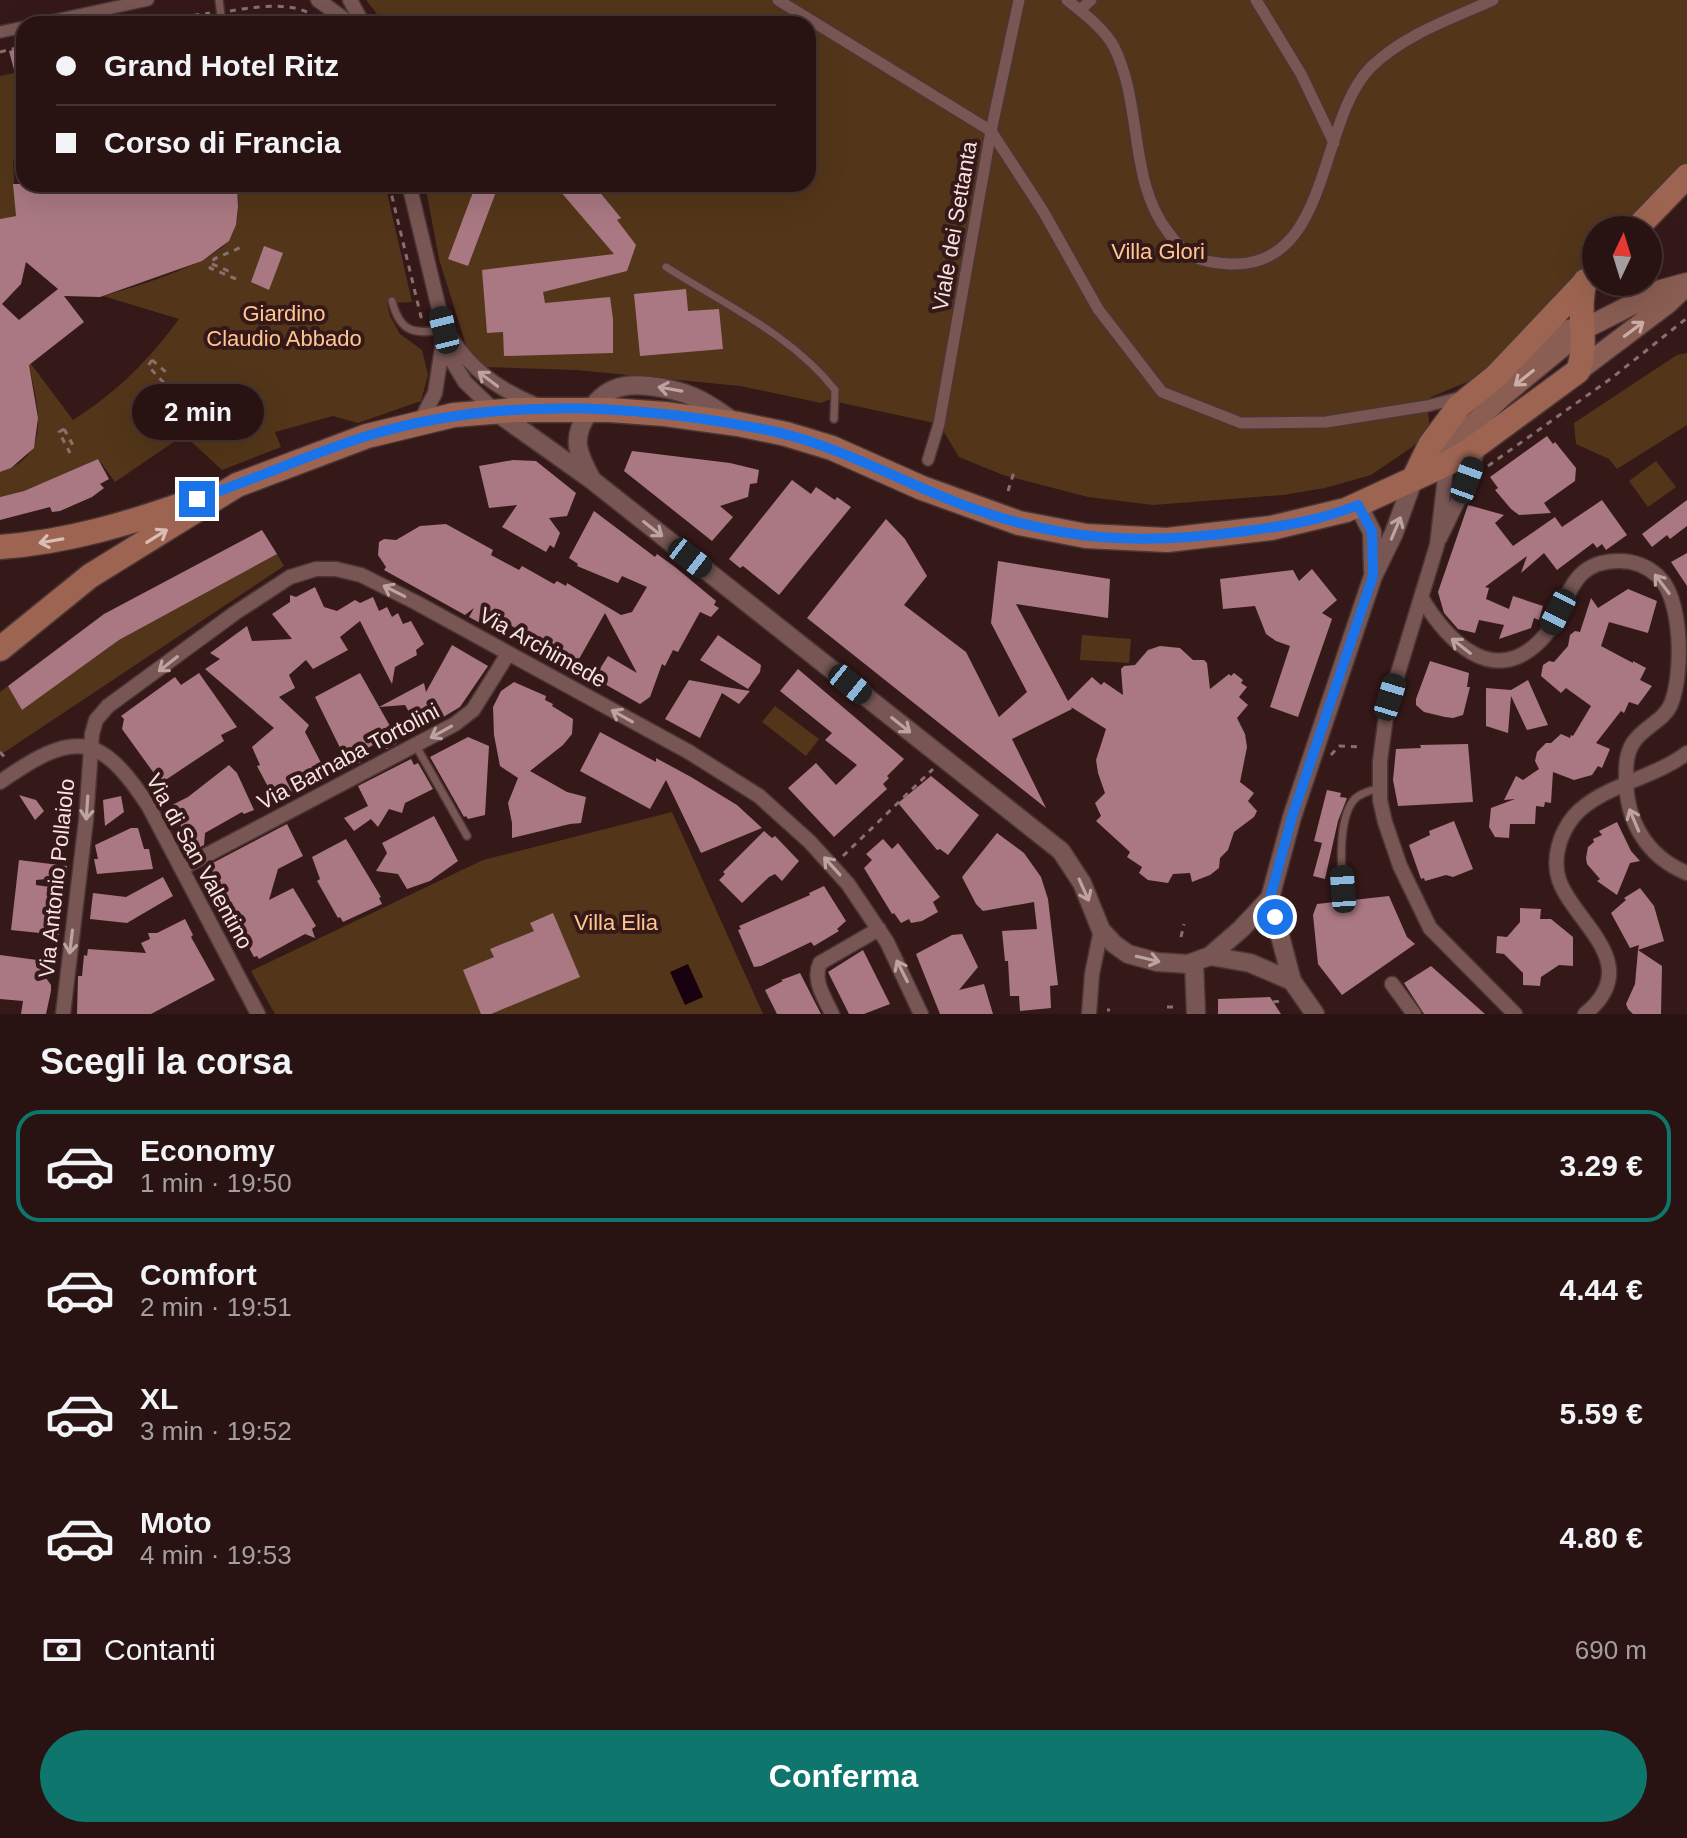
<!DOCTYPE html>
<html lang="it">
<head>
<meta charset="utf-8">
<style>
  :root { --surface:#281312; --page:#342020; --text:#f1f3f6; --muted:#a59e9f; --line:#443232; --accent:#0f766e }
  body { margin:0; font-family:Arial,sans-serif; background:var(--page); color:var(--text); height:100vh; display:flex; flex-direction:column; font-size:30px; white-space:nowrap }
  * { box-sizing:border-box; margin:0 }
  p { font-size:26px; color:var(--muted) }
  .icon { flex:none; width:44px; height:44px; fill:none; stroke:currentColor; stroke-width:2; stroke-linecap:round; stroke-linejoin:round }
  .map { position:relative; height:1014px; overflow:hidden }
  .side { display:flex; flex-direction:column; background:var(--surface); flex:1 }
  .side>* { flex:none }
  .banner { position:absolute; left:16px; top:16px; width:800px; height:176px; border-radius:24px; box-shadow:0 8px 32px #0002,0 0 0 2px var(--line); display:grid; align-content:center; height:176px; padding:0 40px; background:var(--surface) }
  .needle { width:52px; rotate:4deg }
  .tools { position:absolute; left:1582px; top:216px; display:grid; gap:16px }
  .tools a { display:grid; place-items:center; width:80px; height:80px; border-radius:50%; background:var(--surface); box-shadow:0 8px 32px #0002,0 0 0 2px var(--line); font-size:40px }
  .end { position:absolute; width:36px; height:36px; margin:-18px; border:10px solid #1a73e8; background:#fff; box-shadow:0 0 0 4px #fff }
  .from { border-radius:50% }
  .bubble { position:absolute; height:56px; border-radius:28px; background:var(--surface); box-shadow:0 8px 32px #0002,0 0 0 2px var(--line); font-size:26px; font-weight:600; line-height:56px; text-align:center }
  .car { position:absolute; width:24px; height:48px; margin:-24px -12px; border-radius:10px; box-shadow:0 0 6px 2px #0007; background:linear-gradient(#222 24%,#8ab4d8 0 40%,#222 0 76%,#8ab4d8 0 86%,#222 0) }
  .banner b { display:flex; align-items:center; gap:28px; height:76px; font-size:30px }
  .banner b+b { border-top:2px solid var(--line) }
  .banner i { width:20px; height:20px; background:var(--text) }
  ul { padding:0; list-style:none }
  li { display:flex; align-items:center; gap:24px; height:112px; margin:0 16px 12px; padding:0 24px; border:4px solid transparent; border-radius:24px }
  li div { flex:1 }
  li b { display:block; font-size:30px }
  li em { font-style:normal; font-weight:600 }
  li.active { border-color:var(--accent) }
  li>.icon { width:72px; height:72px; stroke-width:1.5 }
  h2 { padding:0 40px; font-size:36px; line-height:96px }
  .pay { display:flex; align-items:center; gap:20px; height:88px; padding:0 40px; font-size:30px }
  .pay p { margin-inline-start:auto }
  .cta { display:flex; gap:16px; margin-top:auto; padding:16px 40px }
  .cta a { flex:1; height:92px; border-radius:48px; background:var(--accent); color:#fff; font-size:32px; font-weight:600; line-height:92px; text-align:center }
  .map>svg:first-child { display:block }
</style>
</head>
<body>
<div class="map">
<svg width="1687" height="1014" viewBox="0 0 1687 1014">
  <rect width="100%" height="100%" fill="#351918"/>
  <path fill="#533619" d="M366,0H1687V165L1629,230H1596V263L1565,302L1481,376L1431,397L1427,406L1430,428L1412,447L1371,475L1325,488L1283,495L1153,505L1088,497L1003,475L959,457L939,424L828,400L821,403L740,386L577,370L484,367L466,345L439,259L425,184H808V24H385Z
    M24,71V139L13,162L16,216L0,219V76Z
    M237,184H385L412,302L387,303L390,316L400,334L422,350L428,375L421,401L358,423L333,416L275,432L281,447L222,470L184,435L115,482L98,459L24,491L0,497V472C56,455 36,403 28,360L73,420C116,393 149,360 179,319L103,296C132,288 212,264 229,240C240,224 239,202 237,184Z
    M1687,353V425L1617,469L1609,459L1576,444L1574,423L1677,355Z
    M1656,461L1676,487L1648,507L1629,481Z
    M277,554L284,566L0,755V692L8,686L23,709L119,640Z
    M1082,635L1131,639L1129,663L1080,660Z
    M775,706L819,739L806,756L762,722Z
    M672,812L763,1014H275L251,971L483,860Z"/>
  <path fill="#19000f" d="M688,964L703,997L685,1005L670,972Z"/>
  <path fill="#a97883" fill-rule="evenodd" d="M24,47V92H20L9,51Z
    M13,184H237L238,207L236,225L229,241L202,261L100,297L64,296L84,322L29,365L38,418L34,448L11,468L0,472V219L16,216ZM26,262L58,289L19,320L2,304L21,284Z
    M476,184H499L468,266L448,259Z
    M554,184H593L621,218L617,220L636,245L627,271L543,292L545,303L610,297L613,319V353L504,356L503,332L487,333L482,270L614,254Z
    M264,246L283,253L269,290L251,282Z
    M686,289L688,311L719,309L723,349L640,356L634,294Z
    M1547,436L1553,444L1555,442L1576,468L1575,481L1544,503L1551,513L1519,515L1511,509L1495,490L1498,488L1490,477Z
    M632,451L730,463L759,470L757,483L750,484L748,497L720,506L733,517L712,541L624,471Z
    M98,459L109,479L100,484L104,488L92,497L60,511L52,512L50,507L0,520V497L24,491Z
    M513,460L536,461L576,493L567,516L549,518L560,533L554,548L550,545L546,552L502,527L517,505L489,508L479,466Z
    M792,480L811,494L816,487L835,500L837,497L851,507L779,595L743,566L740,568L729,559Z
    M1602,500L1627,535L1606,550L1602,544L1597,548L1593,543L1557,570L1544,553L1521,573L1527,556L1485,587L1489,588L1486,599L1509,609L1513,596L1543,606L1539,620L1534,618L1531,628L1499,639L1504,625L1479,620L1475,633L1458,629L1444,613L1438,592L1468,505L1504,515L1495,523L1513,546L1555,517L1562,527Z
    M1687,500V526L1670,539L1667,535L1652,547L1642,534Z
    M594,511L655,557L657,554L675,567L716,601L714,605L719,608L711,617L700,612L678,652L673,650L665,666L662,664L650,697L640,704L594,678L608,656L637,673L605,613L579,659L577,658L574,662L569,659L567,662L530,641L532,637L508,624L502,635L469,617L474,608L465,615L384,570L386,567L378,555L379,542L384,539L396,540L420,526L446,524L493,550L491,555L519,570L522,566L554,584L557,581L566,586L567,583L621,615L632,612L647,587L622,576L618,583L577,566L578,564L569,558Z
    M886,519L905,539L927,576L904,605L966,652L999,717L1027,692L991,623L998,561L1110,579L1108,618L1016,604L1068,701L1092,677L1101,685L1104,682L1123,695L1121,669L1124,666L1135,665L1148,650L1160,646L1180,648L1193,660H1204L1207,663L1210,689L1229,674L1231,676L1234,673L1243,680L1241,683L1247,687L1239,697L1248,705L1237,718L1245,734L1247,747L1240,782L1254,793L1248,801L1257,811L1254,817L1234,832L1228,850L1220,858L1219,868L1210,875L1192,882L1190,873L1173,874L1168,883L1148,880L1139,873L1142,867L1127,857L1130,852L1096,821L1101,816L1095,803L1105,793L1098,773L1096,760L1106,729L1071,707L1072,709L1012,739L1046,808L807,618Z
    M262,530L277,554L119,640L22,710L8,686L104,614Z
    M1687,553V586L1671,562Z
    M1312,569L1337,600L1322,613L1332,619L1298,717L1270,707L1290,646L1276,641L1266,634L1255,606L1223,609L1220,579L1293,570L1299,581Z
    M315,587L324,607L337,611L355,600L360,603L373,597L379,611L387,607L392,617L398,613L403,624L411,621L424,644L416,650L417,655L395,667L392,684L360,621L340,637L348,650L313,669L306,660L289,675L295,688L279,697L309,725L305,732L328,776L275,800L257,766L260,765L252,747L274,728L205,669L220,659L210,653L247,626L252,641L292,639L272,614L290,602V595L296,597Z
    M1628,589L1657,601L1648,633L1609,622L1601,646L1633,663V661L1646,668L1640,680L1652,686L1638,705L1629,702L1624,713L1621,711L1596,743L1610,749L1602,768L1598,766L1592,775L1574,780L1553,772L1551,803L1545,802L1544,807L1536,806L1535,824H1510L1509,838L1495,837L1489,827L1491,808L1515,799L1504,800L1516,776L1523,780L1539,769L1535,761L1537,752L1546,743H1551L1561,734L1570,738L1571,735L1573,736L1591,706L1566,688L1561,693L1541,676L1543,665L1549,661L1554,662L1568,646L1570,635L1575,631L1580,632L1591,598L1598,608Z
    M718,635L761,665L760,672L748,689L700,660Z
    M452,645L488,666L460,707L420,731L405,705L379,707L424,683L426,692Z
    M1430,661L1469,673L1467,687H1470L1463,715L1453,718L1445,717L1424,712L1416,705V699Z
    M798,669L904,759L887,776L889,778L883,784L887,789L834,837L788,788L816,763L836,785L857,765L825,740L832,733L780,691Z
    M199,673L237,727L221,735L224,741L161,783L122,729L124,719L121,716L175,677L181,685Z
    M360,673L399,742L387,749L377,743L362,751L361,762L350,768L315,697Z
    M689,680L726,687L750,691L739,704L722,693L700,738L665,719Z
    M1528,680L1548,725L1527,730L1511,696L1508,733L1486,726V688L1511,690Z
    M514,682L546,696L545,700L553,704L552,706L573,719L572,734L563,745L530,771L567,792L586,797L581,823L570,824L512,838V823L508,803L518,778L500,766L494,735L493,707L501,691Z
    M600,732L656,762V758L691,777L737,805L762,828L701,853L666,780L650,809L580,771Z
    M468,737L489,746L485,815L468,819L466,816L464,817L430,757Z
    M1468,744L1473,802L1398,806L1393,780L1396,749L1421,748L1420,745Z
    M411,759L414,765L418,763L433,789L405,803L402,813L389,809L378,827L371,819L354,831L344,818L368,806L358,786Z
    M229,765L237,773L254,810L244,814L242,812L205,833L204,845L194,850L170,806L188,797Z
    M931,776L979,815L948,855L940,849L937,850L898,803Z
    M1327,790L1341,793L1340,797L1347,798L1338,821L1325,879L1313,876L1322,843L1314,841Z
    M19,795L36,800L44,811L35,820Z
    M121,796L124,812L105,826L103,800Z
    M434,816L458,861L430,881L407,889L398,874L376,871L387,853L382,843Z
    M1454,821L1473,869L1453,877L1446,875L1425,881L1424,878L1421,879L1409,845L1430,835L1429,831Z
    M1617,822L1631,851L1640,861L1630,863L1617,895L1597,881L1600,879L1587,864L1586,858L1588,847L1594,842L1593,839L1602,835L1599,831Z
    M287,824L303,856L278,869L269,900L293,888L316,926L312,929L315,938L305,934L259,959L257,956L254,957L235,922L240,920L227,898L220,901L203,868Z
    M131,828H138L144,849H149L153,869L97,874L94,859H98L95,845Z
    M764,831L772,838L775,836L799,861L782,881L775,874L769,877L742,903L719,880L725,874L723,872Z
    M997,833L1024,853L1041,877L1048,899L1058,985L1050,986L1051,1008L1020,1011L1019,996H1010L1008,961H1005L1002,931L1037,929L1034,902L983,911L976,904L962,877Z
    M346,839L381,897L379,898L382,904L343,922L340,917L338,918L317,881L320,879L312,857Z
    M883,839L892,849L898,843L940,897L933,902L938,912L922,921L911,923L909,919L901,923L894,913L892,914L864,868L872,860L866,854Z
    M19,860L67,866L66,877L36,880V885L64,889L59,935L11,930Z
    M163,877L173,896L127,923L90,919L93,893L126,897Z
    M824,886L846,921L837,929L839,931L814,946L811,942L761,966L754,967L738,930L741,929L739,926L810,895L809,893Z
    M1640,888L1654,906L1664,941L1638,950L1639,945L1630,948L1611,913L1626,900L1624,898Z
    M1389,896L1407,937L1415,944L1342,995L1318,964L1313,915L1317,904Z
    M1520,908L1541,909L1540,919H1551L1573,937V966L1559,965L1541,977L1540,986L1523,985V973L1504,954L1496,953L1497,936L1507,937L1520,922Z
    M553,913L580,977L491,1014H481L463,970L494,957L490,949L534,931L530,923Z
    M185,919L193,935L191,937L215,980L151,1014H77L78,976H82L84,955L87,956L88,949L146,953L141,943L150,939L148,933H157Z
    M962,934L978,967L959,990L984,984L993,1014H940L916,954L952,935Z
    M863,950L890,1004L864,1014H849L828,972Z
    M1638,950L1662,966L1661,1014H1633L1628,1009L1626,1004L1635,984Z
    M0,955L52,962V973L46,978L51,985V991L46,1014H21L23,1001L0,999Z
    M1431,966L1485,1014H1424L1404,983Z
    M800,973L821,1014H777L765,990L783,981L781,980Z
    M1270,997L1281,1014H1218V999Z"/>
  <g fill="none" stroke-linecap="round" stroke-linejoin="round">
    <defs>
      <path id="service" d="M219,0L222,24
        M666,267C724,304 792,335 835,390L834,419
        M392,301C400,333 414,334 444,330
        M416,746L467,836
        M1343,889C1341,866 1339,824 1351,804C1356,794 1370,791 1379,788"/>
      <path id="pedestrian" d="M778,0L991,131L1043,211L1098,309L1162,392L1241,423L1326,422L1427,406L1462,397
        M1067,0C1082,12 1105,29 1114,47C1143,105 1128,180 1168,232C1186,257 1198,262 1229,264C1332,269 1317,121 1371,67C1405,34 1451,19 1493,0
        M1256,0L1301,74L1334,143
        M1080,10L1091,0
        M37,24L148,0
        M0,32L24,27
        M928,460L939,424L991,131L1019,0"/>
      <path id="minor" d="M318,0L351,24
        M350,0L363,24
        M409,184L451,359L465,382L495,411
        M448,335C474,371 494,387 536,405
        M420,422L435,393L443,342
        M1447,460L1437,545L1387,709L1380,761V800L1385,822L1400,866L1430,928L1515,1014
        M1440,538L1464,488L1479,447
        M1421,597C1446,639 1492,689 1540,641C1571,611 1563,560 1620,561C1634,561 1648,567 1658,576C1683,599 1683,675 1671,704C1664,721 1643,727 1633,743C1626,754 1626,766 1626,778C1626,821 1647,857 1687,873
        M0,782C72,732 99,729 149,807L258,1014
        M182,868L455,724L473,710L508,654
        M1392,984L1414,1014
        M63,1014L86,820L92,734L96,720L108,706L235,613L290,577L316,569H336L361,575L415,602L689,752L759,796L810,842L848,884L887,942L921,1014
        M832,1014C825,998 812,981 820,963L879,929
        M1089,1014L1092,974L1101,930
        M1585,1014C1646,964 1574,923 1559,880C1552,858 1560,833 1574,816C1600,786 1655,778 1687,753"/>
      <path id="tertiary" d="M495,411L592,480L1061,851L1082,883L1101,930L1114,944L1128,954L1157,962L1188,964L1210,956L1241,929L1270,898L1292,817L1373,576L1394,533L1414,478
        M591,478C578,454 571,439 587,415C603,389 620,383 649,386C687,390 704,400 734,422
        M1358,505L1372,532L1373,570
        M1270,898L1292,981L1315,1014
        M1210,956L1250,963L1292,981
        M1194,962L1196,1014"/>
      <path id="secondary" d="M1522,359L1560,332L1577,328
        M1578,371L1668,303L1687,285
        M1420,473L1505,394L1584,329L1661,290L1687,283"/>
      <path id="primary" d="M1635,230L1687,176
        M1414,478L1430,445L1459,406L1496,376L1586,281
        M0,547C68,542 131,523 195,500
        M0,649L90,576L237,485L367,436L454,415L516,410H610L665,414L738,424L786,434L832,448L922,488L1019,523L1086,536L1167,540L1271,528L1346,510L1446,464L1469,451L1578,371C1589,341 1576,311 1585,281"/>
    </defs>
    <use href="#service" stroke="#4b3535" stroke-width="10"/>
    <use href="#pedestrian" stroke="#4b3535" stroke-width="14"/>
    <use href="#minor" stroke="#4b3535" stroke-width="17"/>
    <use href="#tertiary" stroke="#4b3535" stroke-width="21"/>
    <use href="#secondary" stroke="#4b3535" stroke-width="23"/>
    <use href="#primary" stroke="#4b3535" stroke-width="27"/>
    <path stroke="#88706e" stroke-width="3" stroke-dasharray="6 6" stroke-linecap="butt" d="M230,11C253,7 288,2 309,13
      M134,24L210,13
      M0,52L24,46
      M389,184L422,321
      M212,264L233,273
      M236,279L210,268L214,259L244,246
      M152,360L148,366L165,384
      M152,360L167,373
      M64,429L59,432L70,453
      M64,429L74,447
      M1488,466L1613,377L1687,318
      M1008,491L1014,472
      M0,752L8,761
      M1331,755L1339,746L1362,747
      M843,856L933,769
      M1181,937L1184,924
      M1273,1002L1280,1001
      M1167,1007H1175
      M1107,1010H1110"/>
    <use href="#service" stroke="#775653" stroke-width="7"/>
    <use href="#pedestrian" stroke="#775653" stroke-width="11"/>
    <use href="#minor" stroke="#775653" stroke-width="14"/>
    <use href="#tertiary" stroke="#775653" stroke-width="18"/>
    <use href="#secondary" stroke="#8a5e52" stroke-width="20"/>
    <use href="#primary" stroke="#9d6551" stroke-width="24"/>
  </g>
  <defs><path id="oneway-shaft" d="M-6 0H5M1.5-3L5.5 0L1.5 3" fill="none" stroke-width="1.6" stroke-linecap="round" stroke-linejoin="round" transform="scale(2)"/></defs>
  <g stroke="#cbaea8">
    <use href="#oneway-shaft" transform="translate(1634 329) rotate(-37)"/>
    <use href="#oneway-shaft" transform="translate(1524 378) rotate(141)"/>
  </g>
  <g stroke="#bda4a1">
    <use href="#oneway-shaft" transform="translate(488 379) rotate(-143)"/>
    <use href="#oneway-shaft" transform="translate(670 389) rotate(-170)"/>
    <use href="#oneway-shaft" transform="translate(1396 528) rotate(-67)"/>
    <use href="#oneway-shaft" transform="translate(653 529) rotate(38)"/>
    <use href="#oneway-shaft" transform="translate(1662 584) rotate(-127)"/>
    <use href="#oneway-shaft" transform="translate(394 591) rotate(-153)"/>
    <use href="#oneway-shaft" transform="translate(1461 646) rotate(-142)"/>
    <use href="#oneway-shaft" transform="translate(168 664) rotate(142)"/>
    <use href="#oneway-shaft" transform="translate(622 716) rotate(-151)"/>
    <use href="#oneway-shaft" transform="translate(901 725) rotate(39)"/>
    <use href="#oneway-shaft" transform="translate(441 732) rotate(151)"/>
    <use href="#oneway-shaft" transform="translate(87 808) rotate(94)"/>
    <use href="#oneway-shaft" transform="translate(1634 820) rotate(-113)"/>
    <use href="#oneway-shaft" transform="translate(832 866) rotate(-132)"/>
    <use href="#oneway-shaft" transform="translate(1084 890) rotate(66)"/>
    <use href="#oneway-shaft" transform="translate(71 942) rotate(97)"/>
    <use href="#oneway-shaft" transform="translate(1148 959) rotate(13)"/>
    <use href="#oneway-shaft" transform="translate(902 971) rotate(-117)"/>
  </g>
  <g stroke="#dcbdb6">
    <use href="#oneway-shaft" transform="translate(157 536) rotate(-32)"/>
    <use href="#oneway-shaft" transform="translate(51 541) rotate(170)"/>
  </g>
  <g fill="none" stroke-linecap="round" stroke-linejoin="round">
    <path stroke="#1a73e8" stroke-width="10" d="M197,499C254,480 309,454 367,436C493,397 628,404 757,428C832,441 896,480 966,506C1063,542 1144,545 1246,531C1284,526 1322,520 1358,505L1372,532L1373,576L1292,817L1270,898L1275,917"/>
  </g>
  <g text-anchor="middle" stroke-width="8" stroke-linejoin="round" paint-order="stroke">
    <g font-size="22" fill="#f7e3e1" stroke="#351918">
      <text transform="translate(954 226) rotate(-80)" y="8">Viale dei Settanta</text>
      <text transform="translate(543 647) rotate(29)" y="8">Via Archimede</text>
      <text transform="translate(348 756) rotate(-28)" y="8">Via Barnaba Tortolini</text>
      <text transform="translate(200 861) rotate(61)" y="8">Via di San Valentino</text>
      <text transform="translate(56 878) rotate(-84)" y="8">Via Antonio Pollaiolo</text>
    </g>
    <g font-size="22" fill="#ffc692" stroke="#351918">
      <text x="1158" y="259">Villa Glori</text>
      <text x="284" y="321">Giardino<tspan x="284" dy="25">Claudio Abbado</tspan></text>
      <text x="616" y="930">Villa Elia</text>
    </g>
  </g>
</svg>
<div class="tools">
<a><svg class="needle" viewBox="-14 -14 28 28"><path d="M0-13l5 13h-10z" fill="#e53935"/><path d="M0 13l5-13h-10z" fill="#a59e9f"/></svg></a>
</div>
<i class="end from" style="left:1275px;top:917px"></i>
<i class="end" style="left:197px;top:499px"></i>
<div class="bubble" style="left:132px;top:384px;width:132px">2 min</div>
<i class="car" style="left:444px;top:330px;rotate:346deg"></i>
<i class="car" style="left:1467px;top:480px;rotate:20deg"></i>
<i class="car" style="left:690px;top:558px;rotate:128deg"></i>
<i class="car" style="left:1558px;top:612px;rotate:207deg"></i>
<i class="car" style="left:850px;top:684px;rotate:129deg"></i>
<i class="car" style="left:1390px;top:697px;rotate:17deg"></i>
<i class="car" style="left:1343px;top:889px;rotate:356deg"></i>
<div class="banner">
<b><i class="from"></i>Grand Hotel Ritz</b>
<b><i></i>Corso di Francia</b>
</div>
</div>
<section class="side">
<h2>Scegli la corsa</h2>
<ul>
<li class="active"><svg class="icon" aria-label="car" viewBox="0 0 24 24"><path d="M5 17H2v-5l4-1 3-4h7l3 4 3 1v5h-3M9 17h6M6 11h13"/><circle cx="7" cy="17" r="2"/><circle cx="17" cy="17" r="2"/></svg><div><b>Economy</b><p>1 min · 19:50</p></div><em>3.29 €</em></li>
<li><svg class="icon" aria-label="car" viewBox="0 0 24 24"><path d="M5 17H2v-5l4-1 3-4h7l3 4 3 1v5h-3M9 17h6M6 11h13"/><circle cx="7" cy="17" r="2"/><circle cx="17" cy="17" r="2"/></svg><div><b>Comfort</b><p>2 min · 19:51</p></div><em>4.44 €</em></li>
<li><svg class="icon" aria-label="car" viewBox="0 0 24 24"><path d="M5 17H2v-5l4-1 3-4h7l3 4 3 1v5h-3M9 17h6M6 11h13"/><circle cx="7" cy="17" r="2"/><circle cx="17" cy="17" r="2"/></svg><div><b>XL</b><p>3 min · 19:52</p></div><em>5.59 €</em></li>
<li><svg class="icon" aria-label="car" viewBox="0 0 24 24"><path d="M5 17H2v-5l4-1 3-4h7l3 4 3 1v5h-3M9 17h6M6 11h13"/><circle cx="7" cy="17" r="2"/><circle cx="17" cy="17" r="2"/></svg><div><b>Moto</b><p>4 min · 19:53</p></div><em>4.80 €</em></li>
</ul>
<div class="pay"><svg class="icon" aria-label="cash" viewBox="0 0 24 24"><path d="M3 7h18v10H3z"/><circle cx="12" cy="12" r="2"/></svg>Contanti<p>690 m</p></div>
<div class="cta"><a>Conferma</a></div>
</section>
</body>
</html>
